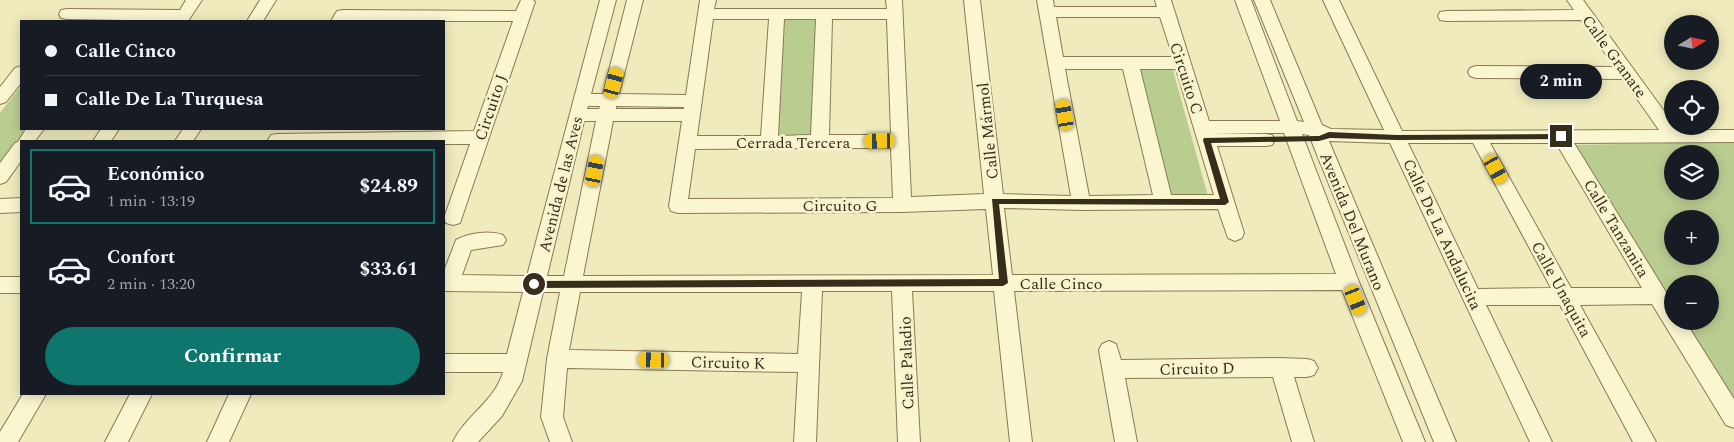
<!DOCTYPE html>
<html lang="es">
<head>
<meta charset="utf-8">
<style>
  :root { --surface:#171b24; --page:#20242c; --text:#f1f3f6; --muted:#9ea1a6; --line:#363941; --accent:#0f766e }
  body { margin:0; font-family:Spectral,serif; background:var(--page); color:var(--text); height:100vh; display:flex; flex-direction:column; font-size:19px; white-space:nowrap }
  * { box-sizing:border-box; margin:0 }
  p { font-size:16px; color:var(--muted) }
  .icon { flex:none; width:28px; height:28px; fill:none; stroke:currentColor; stroke-width:2; stroke-linecap:round; stroke-linejoin:round }
  .map { position:relative; flex:1; overflow:hidden }
  .panel { position:absolute; left:20px; top:140px; width:425px; height:255px; display:flex; flex-direction:column; background:var(--surface); border-radius:0px; box-shadow:0 2px 12px #0003 }
  .panel>* { flex:none }
  .hud { position:absolute; left:20px; top:20px; width:425px; height:110px; border-radius:0px; box-shadow:0 2px 12px #0003; display:grid; align-content:center; height:110px; padding:0 25px; background:var(--surface) }
  .needle { width:32px; rotate:80deg }
  .tools { position:absolute; left:1664px; top:15px; display:grid; gap:10px }
  .tools a { display:grid; place-items:center; width:55px; height:55px; border-radius:50%; background:var(--surface); box-shadow:0 2px 12px #0003; font-size:25px }
  .end { position:absolute; width:22px; height:22px; margin:-11px; border:6px solid #362e1b; background:#fff; box-shadow:0 0 0 2px #fff }
  .from { border-radius:50% }
  .bubble { position:absolute; height:35px; border-radius:18px; background:var(--surface); box-shadow:0 2px 12px #0003; font-size:16px; font-weight:700; line-height:35px; text-align:center }
  .car { position:absolute; width:15px; height:30px; margin:-15px -8px; border-radius:6px; box-shadow:0 0 4px 1px #0007; background:linear-gradient(#f5c518 24%,#345 0 40%,#f5c518 0 76%,#345 0 86%,#f5c518 0) }
  .hud b { display:flex; align-items:center; gap:18px; height:48px; font-size:19px }
  .hud b+b { border-top:1px solid var(--line) }
  .hud i { width:12px; height:12px; background:var(--text) }
  ul { padding:9px 0 0; list-style:none }
  li { display:flex; align-items:center; gap:15px; height:75px; margin:0 10px 8px; padding:0 15px; border:2px solid transparent; border-radius:0px }
  li div { flex:1 }
  li b { display:block; font-size:19px }
  li em { font-style:normal; font-weight:700 }
  li.active { border-color:var(--accent) }
  li>.icon { width:45px; height:45px; stroke-width:1.5 }
  .primary-button { display:flex; gap:10px; margin-top:auto; padding:10px 25px }
  .primary-button a { flex:1; height:58px; border-radius:30px; background:var(--accent); color:#fff; font-size:20px; font-weight:700; line-height:58px; text-align:center }
  .map>svg:first-child { display:block }
</style>
</head>
<body>
<div class="map">
<svg width="1734" height="442" viewBox="0 0 1734 442">
  <rect width="100%" height="100%" fill="#efebbd"/>
  <path fill="#bacd91" fill-rule="evenodd" d="M784,19H817L813,136H775Z
    M1138,67H1172L1208,196H1169Z
    M21,86V129H26L0,164V113Z
    M1718,142L1734,143V403L1683,321H1710V284H1672V304L1574,145ZM1672,154H1710V191H1672ZM1672,219H1710V256H1672Z"/>
  <g fill="none" stroke-linecap="round" stroke-linejoin="round">
    <defs>
      <path id="minor" d="M186,0H202L188,21L67,19L61,18L59,14L61,10L67,9L180,10Z
        M260,0H276L263,21H247Z
        M521,0H533L535,2L460,223L453,225L446,223L444,218L470,144H444V141L268,140L271,135L277,134L474,131L513,21H331L337,11L343,10L516,11Z
        M600,0H616L591,94H603L627,0H643L619,94L686,95L700,0H716L714,9H887L886,0H902L911,197L984,194L964,0H980L1003,194L1071,196L1037,0H1053L1054,7H1157L1155,0H1171L1209,121H1280L1235,0H1251L1297,121L1304,122L1254,0H1270L1322,125L1331,129L1384,130L1323,0H1339L1402,131L1659,130L1623,79L1476,78L1470,76L1468,72L1470,68L1476,66L1615,67L1581,20L1446,21L1440,20L1438,16L1440,12L1446,11L1574,10L1567,0H1583L1672,122V126H1675L1678,130H1734V142L1574,143L1672,302V321H1685L1734,399V428L1726,425L1652,304L1580,305L1656,442H1633L1560,305H1486L1552,442H1530L1390,143L1329,141L1456,442H1434L1309,135L1302,134L1359,282L1425,442H1403L1342,290L1014,291L1032,442H1010L994,291H912L920,442H898L892,291H822L816,442H794L798,372L567,368L563,417L572,442H550L541,417L547,359L560,292H543L522,381L502,416L478,442H453C465,416 495,401 503,372H444V354H507L523,292L444,291V271L456,240C469,233 489,230 503,235L506,240L503,245L471,250L462,275L527,276ZM1056,17H1160L1173,57H1063ZM713,19H769L761,136H697ZM784,19H816L811,135L778,136ZM832,19H887L891,135H829ZM1065,69H1123L1153,195L1089,196ZM1140,69H1176L1214,195H1171ZM588,106H600L599,109H587ZM616,106L684,107V109H616ZM584,121H596L564,276H547ZM613,121H682L669,206L671,211L678,213L902,212L986,209L993,275L583,276ZM1213,133H1284L1336,274L1012,275L1004,208L1081,210L1218,209L1228,238L1235,241L1242,238L1244,233L1217,146H1266L1272,145L1275,140L1272,135L1266,134ZM1408,143H1473L1551,288L1478,289ZM1490,143H1556L1642,288H1571ZM821,148H891L893,198L688,199L695,149ZM580,292H802L798,354L569,350Z
        M21,66V83L6,102L0,104V87L15,68Z
        M26,129H44L35,141H21V161L6,182L0,184V163L15,143L18,142Z
        M101,129H119L111,141H93Z
        M183,129H201L193,141H175Z
        M21,198V212L0,213V199Z
        M0,277H21V293H0Z
        M1109,341L1116,344L1121,360L1280,358L1307,359L1314,361L1318,368L1314,375L1307,377H1294L1314,442H1292L1273,377L1125,378L1137,442H1115L1099,350L1102,344Z
        M23,394H46L18,442H0V432Z
        M130,394H152L128,442H105Z
        M229,394H251L229,442H207Z"/>
    </defs>
    <use href="#minor" stroke="#887a55" stroke-width="2"/>
    <use href="#minor" fill="#faf6d0" fill-rule="evenodd"/>
  </g>
  <path fill="#362e1b" d="M1329,132L1397,135L1561,134L1565,136L1561,139L1397,140L1330,138L1319,141L1211,143L1229,202L1225,205L999,204L1008,283L1003,286L534,288L530,284L534,281L999,279L992,199H1220L1203,140L1204,138L1319,136Z"/>
  <g text-anchor="middle" stroke-width="5" stroke-linejoin="round" paint-order="stroke">
    <g font-size="16" fill="#362e1b" stroke="#f7f3cd">
      <text transform="translate(1615 56) rotate(54)" y="6">Calle Granate</text>
      <text transform="translate(1187 78) rotate(72)" y="6">Circuito C</text>
      <text transform="translate(490 107) rotate(-71)" y="6">Circuito J</text>
      <text transform="translate(987 131) rotate(-96)" y="6">Calle Mármol</text>
      <text x="793" y="148">Cerrada Tercera</text>
      <text transform="translate(560 184) rotate(-76)" y="6">Avenida de las Aves</text>
      <text x="840" y="211">Circuito G</text>
      <text transform="translate(1353 221) rotate(68)" y="6">Avenida Del Murano</text>
      <text transform="translate(1617 228) rotate(59)" y="6">Calle Tanzanita</text>
      <text transform="translate(1443 234) rotate(65)" y="6">Calle De La Andalucita</text>
      <text x="1061" y="289">Calle Cinco</text>
      <text transform="translate(1562 289) rotate(61)" y="6">Calle Unaquita</text>
      <text transform="translate(728 362) rotate(1)" y="6">Circuito K</text>
      <text transform="translate(906 363) rotate(-92)" y="6">Calle Paladio</text>
      <text transform="translate(1197 368) rotate(-1)" y="6">Circuito D</text>
    </g>
  </g>
</svg>
<div class="tools">
<a><svg class="needle" viewBox="-14 -14 28 28"><path d="M0-13l5 13h-10z" fill="#e53935"/><path d="M0 13l5-13h-10z" fill="#9ea1a6"/></svg></a>
<a><svg class="icon" aria-label="locate" viewBox="0 0 24 24"><circle cx="12" cy="12" r="6"/><path d="M12 2v4M12 18v4M2 12h4M18 12h4"/></svg></a>
<a><svg class="icon" aria-label="layers" viewBox="0 0 24 24"><path d="M12 4l9 5-9 5-9-5zM3 14l9 5 9-5"/></svg></a>
<a>+</a>
<a>−</a>
</div>
<i class="end from" style="left:534px;top:284px"></i>
<i class="end" style="left:1561px;top:136px"></i>
<div class="bubble" style="left:1520px;top:64px;width:82px">2 min</div>
<i class="car" style="left:614px;top:83px;rotate:15deg"></i>
<i class="car" style="left:1065px;top:115px;rotate:350deg"></i>
<i class="car" style="left:880px;top:141px;rotate:269deg"></i>
<i class="car" style="left:1496px;top:169px;rotate:151deg"></i>
<i class="car" style="left:595px;top:171px;rotate:11deg"></i>
<i class="car" style="left:1356px;top:300px;rotate:158deg"></i>
<i class="car" style="left:654px;top:360px;rotate:271deg"></i>
<div class="hud">
<b><i class="from"></i>Calle Cinco</b>
<b><i></i>Calle De La Turquesa</b>
</div>
<section class="panel">
<ul>
<li class="active"><svg class="icon" aria-label="car" viewBox="0 0 24 24"><path d="M5 17H2v-5l4-1 3-4h7l3 4 3 1v5h-3M9 17h6M6 11h13"/><circle cx="7" cy="17" r="2"/><circle cx="17" cy="17" r="2"/></svg><div><b>Económico</b><p>1 min · 13:19</p></div><em>$24.89</em></li>
<li><svg class="icon" aria-label="car" viewBox="0 0 24 24"><path d="M5 17H2v-5l4-1 3-4h7l3 4 3 1v5h-3M9 17h6M6 11h13"/><circle cx="7" cy="17" r="2"/><circle cx="17" cy="17" r="2"/></svg><div><b>Confort</b><p>2 min · 13:20</p></div><em>$33.61</em></li>
</ul>
<div class="primary-button"><a>Confirmar</a></div>
</section>
</div>
</body>
</html>
